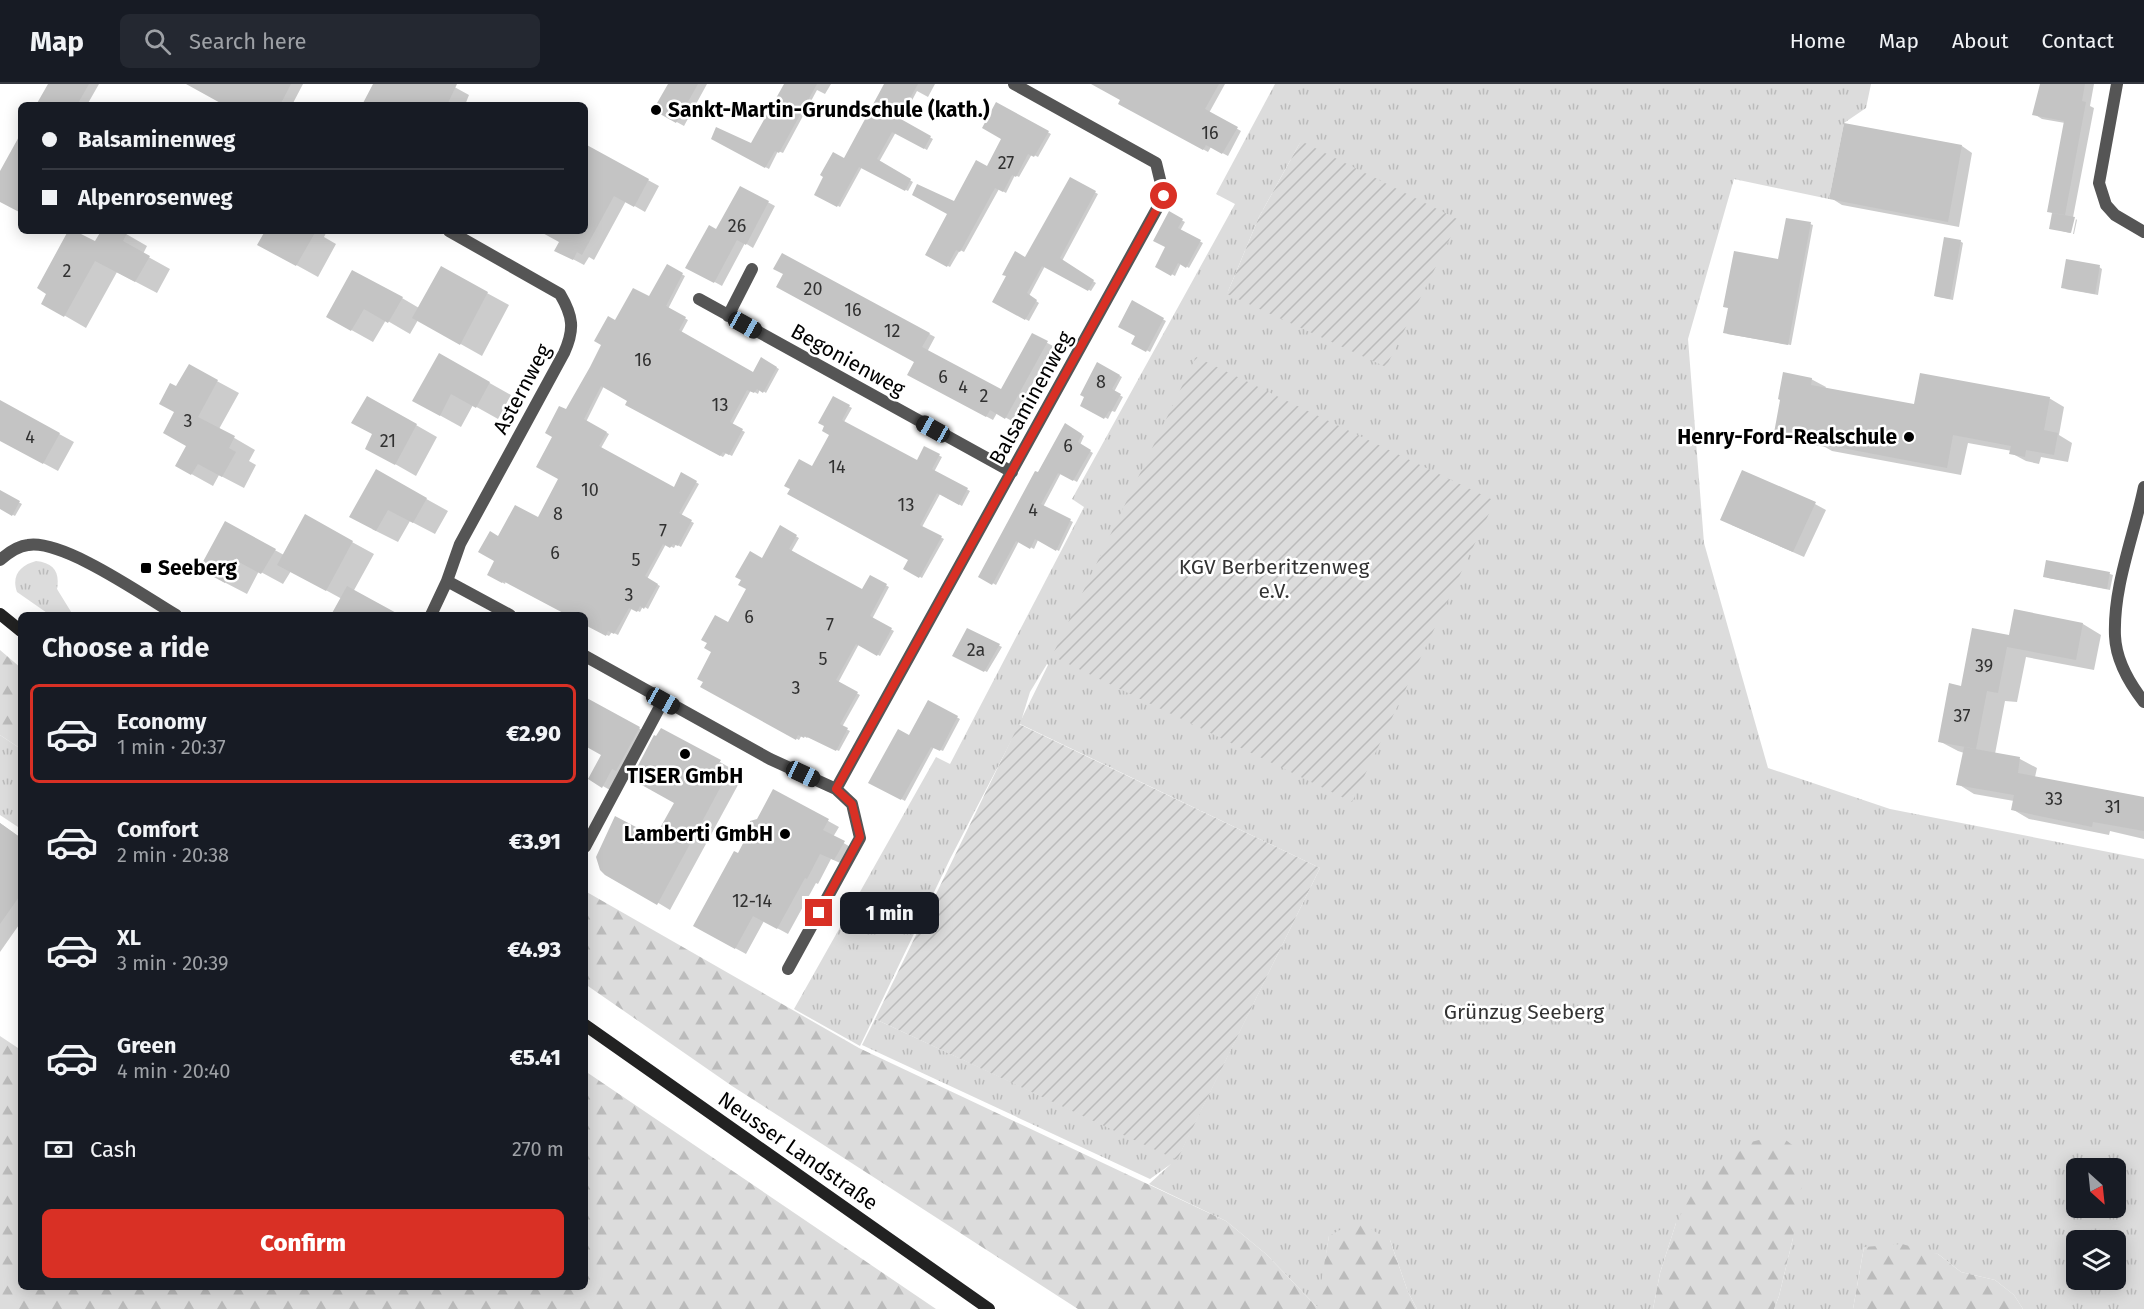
<!DOCTYPE html>
<html lang="en">
<head>
<meta charset="utf-8">
<style>
  :root { --surface:#171b24; --page:#242831; --text:#f1f3f6; --muted:#9ea1a6; --line:#363941; --accent:#d93025 }
  body { margin:0; font-family:"Fira Sans",sans-serif; background:var(--page); color:var(--text); height:100vh; display:flex; flex-direction:column; font-size:22px; white-space:nowrap }
  * { box-sizing:border-box; margin:0 }
  p { font-size:20px; color:var(--muted) }
  .icon { flex:none; width:33px; height:33px; fill:none; stroke:currentColor; stroke-width:2; stroke-linecap:round; stroke-linejoin:round }
  .map { position:relative; flex:1; overflow:hidden }
  .side { position:absolute; left:18px; top:528px; width:570px; height:678px; display:flex; flex-direction:column; background:var(--surface); border-radius:9px; box-shadow:0 3px 15px #0003 }
  .side>* { flex:none }
  .hud { position:absolute; left:18px; top:18px; width:570px; height:132px; border-radius:9px; box-shadow:0 3px 15px #0003; display:grid; align-content:center; height:132px; padding:0 24px; background:var(--surface) }
  .needle { width:39px; rotate:153deg }
  .controls { position:absolute; left:2066px; top:1074px; display:grid; gap:12px }
  .controls a { display:grid; place-items:center; width:60px; height:60px; border-radius:9px; background:var(--surface); box-shadow:0 3px 15px #0003; font-size:30px }
  .end { position:absolute; width:27px; height:27px; margin:-14px; border:8px solid #d93025; background:#fff; box-shadow:0 0 0 3px #fff }
  .from { border-radius:50% }
  .bubble { position:absolute; height:42px; border-radius:9px; background:var(--surface); box-shadow:0 3px 15px #0003; font-size:20px; font-weight:800; line-height:42px; text-align:center }
  .car { position:absolute; width:18px; height:36px; margin:-18px -9px; border-radius:8px; box-shadow:0 0 4px 2px #0007; background:linear-gradient(#222 24%,#8ab4d8 0 40%,#222 0 76%,#8ab4d8 0 86%,#222 0) }
  .hud b { display:flex; align-items:center; gap:21px; height:57px; font-size:22px }
  .hud b+b { border-top:2px solid var(--line) }
  .hud i { width:15px; height:15px; background:var(--text) }
  ul { padding:0; list-style:none }
  li { display:flex; align-items:center; gap:18px; height:99px; margin:0 12px 9px; padding:0 12px; border:3px solid transparent; border-radius:9px }
  li div { flex:1 }
  li b { display:block; font-size:22px }
  li em { font-style:normal; font-weight:800 }
  li.on { border-color:var(--accent) }
  li>.icon { width:54px; height:54px; stroke-width:1.5 }
  h2 { padding:0 24px; font-size:27px; line-height:72px }
  .pay { display:flex; align-items:center; gap:15px; height:66px; padding:0 24px; font-size:22px }
  .pay p { margin-inline-start:auto }
  .button { display:flex; gap:12px; margin-top:auto; padding:12px 24px }
  .button a { flex:1; height:69px; border-radius:9px; background:var(--accent); color:#fff; font-size:24px; font-weight:800; line-height:69px; text-align:center }
  header { display:flex; align-items:center; gap:36px; box-sizing:border-box; height:84px; padding:0 30px; background:var(--surface); border-bottom:2px solid var(--line) }
  header strong { font-size:28px }
  nav { display:flex; gap:33px; margin-inline-start:auto; font-size:21px }
  .search { width:420px; height:54px; background:var(--page); display:flex; align-items:center; gap:15px; box-sizing:border-box; padding:0 21px; border-radius:9px; color:var(--muted); font-size:22px }
  .map>svg:first-child { display:block }
</style>
</head>
<body>
<header>
<strong>Map</strong>
<div class="search"><svg class="icon" aria-label="search" viewBox="0 0 24 24"><circle cx="10" cy="10" r="6"/><path d="M15 15l6 6"/></svg>Search here</div>
<nav><a>Home</a><a>Map</a><a>About</a><a>Contact</a></nav>
</header>
<div class="map">
<svg width="2144" height="1225" viewBox="0 0 2144 1225">
  <defs>
    <pattern id="grass-tufts" width="24" height="20" patternUnits="userSpaceOnUse" patternTransform="scale(1.5)"><rect width="24" height="20" fill="#dcdcdc"/><path d="M3 7l-1-3M5 7V3M7 7l1-3M15 17l-1-3M17 17v-4M19 17l1-3" fill="none" stroke="#bbb"/></pattern>
    <pattern id="forest-firs" width="22" height="20" patternUnits="userSpaceOnUse" patternTransform="scale(1.5)"><rect width="22" height="20" fill="#dcdcdc"/><path d="M5 1l3.5 6h-7zM16 11l3.5 6h-7z" fill="#bbb"/></pattern>
    <pattern id="garden-furrows" width="10" height="10" patternUnits="userSpaceOnUse" patternTransform="scale(1.5)"><rect width="10" height="10" fill="#dcdcdc"/><path d="M-1 1l2-2M0 10L10 0M9 11l2-2" fill="none" stroke="#bbb"/></pattern>
  </defs>
  <rect width="100%" height="100%" fill="#fff"/>
  <path fill="url(#grass-tufts)" fill-rule="evenodd" d="M1275,0H1871L1866,24L1844,39L1829,115L1734,95L1688,255L1704,459L1768,684L1890,725L2144,775V1225H2023L2014,1211L1995,1196L1961,1188L1938,1170L1864,1163L1853,1225H1774L1779,1212L1793,1154L1676,1139L1660,1189L1653,1225H1417L1408,1208L1390,1156L1329,1152L1318,1224L1266,1170L1226,1137L1149,1100L1171,1080L1150,1095L862,961L875,935L1177,1075L1320,784L1020,640L950,775L860,962L794,925L936,673L950,680L1084,423L1072,415L1235,120L1216,110ZM1301,57L1227,210L1259,133ZM1047,580L1048,581L1022,634L1030,608ZM2076,1084H2115V1124H2076ZM2076,1156H2115V1196H2076Z
    M36,477C54,479 60,488 57,505L73,531H50L17,508C11,491 21,481 36,477Z
    M0,651L21,665V745L0,731Z"/>
  <path fill="url(#forest-firs)" d="M0,566L21,584V665L0,651Z
    M585,807L859,964L1226,1137L1266,1170L1317,1223L1329,1152L1356,1137L1390,1156L1408,1208L1417,1225H1078L732,1002L585,900Z
    M0,952L21,966V1203H585V987L936,1225H0Z
    M1779,1051L1799,1066L1802,1100L1793,1154L1779,1212L1774,1225H1653L1660,1189L1676,1139L1696,1103L1751,1058Z
    M1902,1160L1938,1170L1961,1188L1995,1196L2014,1211L2023,1225H1853L1864,1163Z"/>
  <path fill="url(#garden-furrows)" d="M1301,57L1459,136L1386,283L1227,210L1259,133Z
    M1196,273L1495,417L1352,718L1052,572Z
    M1019,640L1320,784L1177,1076L875,935Z"/>
  <path fill="#0003" d="M50,0H99L87,21H38Z
    M191,0H303L292,21H227Z
    M375,0H449L469,11L465,21H364Z
    M670,0H707L684,42L655,26Z
    M785,0H831L825,10L817,6L783,69L778,67L769,85L712,54L752,61Z
    M886,0H935L928,13L917,7L901,37L933,55L927,66L896,48L879,78L913,98L908,107L862,83L840,123L816,110L844,76Z
    M1093,0H1225L1209,29L1241,47L1228,72L1211,63L1208,68L1120,19L1122,16Z
    M2041,0H2094L2090,22L2094,24L2070,149L2050,144L2053,129L2049,127L2065,39L2042,35L2034,30Z
    M997,20L1051,50L1038,73L1032,70L1019,93L1015,91L1006,109L999,105L964,168L960,166L950,183L927,171L955,118L987,84L1003,54Z
    M585,62L659,102L645,128L626,117L594,176L589,173L584,181L567,172L561,158V147H585Z
    M1962,62L1972,69L1959,143L1842,121L1831,114Z
    M1071,95L1098,110L1062,177L1096,199L1091,207L1045,182L1029,212L1039,219L1029,237L994,218L1007,192L1026,175Z
    M741,104L775,122L753,164L745,159L722,202L687,183L717,147Z
    M1170,130L1185,138L1180,147L1203,159L1189,184L1181,179L1175,192L1157,182L1167,163Z
    M2076,135L2077,136L2074,150H2073Z
    M1810,140L1813,141L1791,261L1727,250L1780,177Z
    M70,147L96,159L103,147H121L147,162L143,170L170,185L157,209L117,188L86,244L43,219Z
    M267,147H327L324,153L336,160L318,193L280,172Z
    M1960,157L1963,159L1953,216L1938,213L1935,212Z
    M782,171L935,253L927,268L1002,307L1032,251L1053,262L1012,337L997,329L993,336L909,291L916,278L785,190Z
    M667,182L685,192L668,225L688,236L681,249L754,290L761,275L779,285L766,309L760,305L758,310L751,306L732,341L745,348L732,372L726,369L723,373L627,321L629,316L604,302L586,338L609,350L601,364L674,405L682,390L699,400L681,432L694,439L681,463L676,460L674,464L666,460L647,495L660,502L648,525L643,522L640,528L632,524L618,551L612,548L609,552L585,540V531H569L506,497L505,500L489,491L496,476L498,454L539,435L560,395L567,327L616,238L649,214Z
    M2099,183L2102,185L2098,211L2065,205Z
    M441,184L509,221L482,272L418,236L410,250L386,236L373,258L328,233L402,214L419,224Z
    M1133,219L1166,237L1150,268L1133,259L1137,252Z
    M440,271L511,311L498,335L473,321L461,343L414,317Z
    M1098,280L1122,293L1114,308L1123,313L1115,328L1112,327L1108,335L1082,321Z
    M189,282L239,309L219,345L255,366L249,377L256,381L244,404L219,391L213,402L177,382L188,362L176,328L177,304Z
    M1811,295L1826,303L1825,305L1915,322L2049,314L2064,323L2059,351L2072,359L2068,378L2041,373L2039,380L2026,377L2011,369L2012,367L1968,359L1961,391L1832,367L1825,363L1790,356L1775,348Z
    M833,314L852,324L844,338L917,378L925,364L940,372L942,373L934,388L970,407L962,422L940,410L922,443L944,455L922,494L905,485L910,475L812,384L831,350Z
    M0,318L74,358L58,387L0,356Z
    M416,341L437,353L416,392L367,364Z
    M1065,341L1084,352L1080,361L1093,369L1077,398L1061,389L1043,423L1073,438L1059,467L1038,456L1034,465L1019,457L996,501L980,492Z
    M376,387L448,427L435,450L410,437L398,458L372,445Z
    M0,408L22,420L15,432L0,424Z
    M1815,420L1826,426L1804,473L1732,441Z
    M225,439L284,471L352,458L374,470L353,508L397,531H333L342,515L291,487L283,500L259,487L247,510L222,497Z
    M780,443L799,454L791,468L863,507L871,493L889,503L872,535L894,547L880,572L859,560L838,599L860,611L842,643L850,647L839,667L808,653L807,654L802,651L799,656L702,603L728,540Z
    M2047,478L2110,490L2113,491L2110,506L2048,494L2045,492Z
    M2083,540L2101,551L2094,586L2026,573L2017,618L2005,617L1995,670L2020,675L2037,684L2035,693L2144,714V755L2110,747L2109,751L2029,735L2012,725L2014,717L1974,710L1958,700L1964,669L1958,667L1939,657L1962,603L2011,553Z
    M968,546L1002,563L987,588L954,571Z
    M585,615L646,648L610,706L590,695L603,671L585,661Z
    M929,618L960,635L943,667L934,663L905,717L870,698L910,653Z
    M720,678L732,685L727,694L738,701L670,826L602,785L656,755L676,718Z
    M774,707L839,743L833,753L854,765L845,781L831,775L818,800L816,799L788,850L764,837L746,870L695,842L739,771Z
    M0,739L21,754V838L0,868Z"/>
  <path fill="#c4c4c4" d="M48,0H89L77,21H36Z
    M186,0H291L280,21H224Z
    M373,0H457L447,21H362Z
    M668,0H698L676,39L653,26Z
    M784,0H817L779,69L775,67L765,84L711,55L716,43L751,59Z
    M884,0H918L899,34L931,52L924,65L892,48L877,75L911,95L905,107L859,83L837,123L814,111L823,93L820,91L833,68L844,74Z
    M1091,0H1219L1205,25L1238,43L1222,70L1206,61L1203,66L1118,20L1120,16Z
    M2040,0H2085L2082,17L2086,18L2065,131L2047,128L2064,37L2032,31Z
    M996,18L1049,47L1034,73L1028,70L1016,93L1012,91L1003,108L995,104L960,168L956,166L947,183L925,171L947,130L912,111L917,100L954,117L976,76L987,82L1001,55L982,44Z
    M1844,39L1962,61L1948,138L1829,115Z
    M21,49V129L0,118V87Z
    M585,60L649,95L634,123L614,112L582,171L577,168L573,176L554,167L559,158L539,147H585Z
    M1070,93L1096,107L1060,174L1094,196L1088,207L1042,182L1027,209L1037,216L1025,236L992,218L1006,192L1002,191L1015,167L1025,173Z
    M740,102L769,117L746,161L737,156L714,199L685,184L709,141L716,145Z
    M1169,127L1183,135L1178,144L1201,156L1186,184L1178,179L1171,192L1155,183L1165,163L1153,157Z
    M2052,129L2075,133L2071,149L2049,145Z
    M1786,134L1811,138L1788,261L1723,249L1728,224L1723,223L1734,167L1778,175Z
    M68,147H75L95,157L101,147H128L123,157L150,172L135,198L95,177L64,233L41,220L46,210L37,204Z
    M265,147H316L296,182L257,161Z
    M1944,153L1961,156L1950,215L1934,212Z
    M782,169L930,249L922,263L1001,305L1032,249L1048,257L1005,335L990,326L986,333L907,291L914,278L776,203L783,190L773,185Z
    M2066,175L2100,181L2095,210L2061,204Z
    M667,180L683,189L666,222L686,233L679,246L753,288L761,273L777,283L763,309L757,305L754,309L747,306L730,338L743,345L729,371L723,368L720,372L625,321L627,317L601,302L584,335L607,348L599,362L674,403L681,388L697,397L679,429L692,436L678,462L673,460L670,464L663,460L645,492L658,500L644,525L640,522L637,528L629,524L614,550L608,547L606,552L585,541V531H567L503,497L502,499L487,491L494,477L478,468L490,447L498,452L515,421L538,433L558,395L536,383L552,353L545,349L559,322L566,325L590,283L601,261L594,257L608,232L615,236L633,204L649,212Z
    M441,182L488,208L460,261L412,234Z
    M352,186L403,213L388,239L364,225L351,247L326,233Z
    M1132,216L1164,234L1146,268L1131,260L1135,252L1118,243Z
    M439,269L490,298L476,324L451,310L440,332L412,317Z
    M1097,278L1120,291L1112,305L1121,310L1111,328L1109,327L1104,335L1080,322L1084,313L1080,311Z
    M189,280L218,296L198,333L235,352L229,364L236,368L222,393L198,380L191,391L175,382L186,362L163,349L174,328L159,320L170,299L176,302Z
    M1783,288L1812,294L1811,301L1914,320L1920,289L2050,313L2044,346L2058,349L2054,371L2026,366L2025,373L2009,370L2011,362L1953,351L1947,384L1816,359V357L1774,349L1780,316L1778,315Z
    M367,312L417,340L395,381L365,365L372,350L351,339Z
    M833,312L850,321L842,336L917,376L924,362L940,370L932,385L968,404L959,421L937,409L920,441L942,452L919,494L903,485L908,476L787,410L790,405L784,402L799,375L812,382L829,351L822,347L824,342L818,339Z
    M0,316L60,349L43,380L0,357Z
    M1065,339L1082,350L1078,358L1091,366L1073,397L1058,389L1041,420L1071,435L1056,467L1035,455L1030,465L1016,457L992,501L978,493L1035,387L1038,388Z
    M376,385L427,414L413,439L388,426L376,447L349,433Z
    M1742,386L1816,418L1793,468L1720,436Z
    M0,406L20,417L12,432L0,425Z
    M305,430L353,457L326,507L277,481Z
    M225,437L276,465L261,490L237,477L225,499L199,485Z
    M780,441L797,451L789,465L816,480L862,505L870,491L887,500L870,532L892,544L877,572L856,560L836,596L858,608L840,640L848,644L836,667L805,652L804,654L798,651L796,656L700,603L703,598L697,595L711,568L704,564L707,559L701,556L715,531L728,538L746,505L738,501L741,496L735,493L750,467L762,474Z
    M2046,476L2110,488L2107,505L2043,493Z
    M347,502L400,531H331Z
    M2014,525L2083,539L2076,576L2007,563L1998,609L1987,607L1976,665L1938,658L1949,599L1961,602L1972,544L2009,551Z
    M967,544L1000,560L984,588L952,572Z
    M585,613L640,643L616,687L612,685L602,704L588,695L601,671L585,662Z
    M928,616L958,632L940,667L931,663L901,716L868,699L898,645L909,651Z
    M661,644L721,676L715,686L726,693L657,821L605,791L600,786L596,773L615,732L655,753L674,719L631,695L654,651L656,652Z
    M1964,663L2020,673L2018,689L2144,713V747L2093,738L2092,743L2011,726L2014,711L1956,701Z
    M773,705L829,735L823,746L845,757L834,776L820,770L807,795L805,794L777,845L753,832L735,865L693,842L734,767L738,769L751,744L750,737L757,735Z
    M0,739L21,754V810L0,840Z"/>
  <g fill="none" stroke-linecap="round" stroke-linejoin="round">
    <path stroke="#555" stroke-width="12" d="M2117,0L2099,99L2106,121L2115,131L2144,148
      M699,215L1012,388
      M728,232L752,185
      M2144,403C2134,452 2113,502 2115,552C2116,576 2130,600 2144,618
      M0,476C8,469 18,462 28,461C63,455 144,512 176,531
      M447,497L510,531
      M431,531L447,497L460,460L564,269C575,245 573,232 560,210L449,147
      M585,572L770,675L836,705L852,720L860,754L788,885
      M836,705L1164,112L1156,79L1014,0
      M585,763L663,617"/>
    <path stroke="#222" stroke-width="12" d="M0,530L21,547
      M585,941L989,1225"/>
  </g>
  <g fill="none" stroke-linecap="round" stroke-linejoin="round">
    <path stroke="#d93025" stroke-width="8" d="M819,829L860,753L852,720L836,705L1164,112"/>
  </g>
  <g fill="#000" stroke="#fff" stroke-width="2">
    <circle cx="656" cy="26" r="6"/>
    <circle cx="1909" cy="353" r="6"/>
    <rect x="140" y="478" width="12" height="12" rx="3"/>
    <circle cx="685" cy="670" r="6"/>
    <circle cx="785" cy="750" r="6"/>
  </g>
  <g text-anchor="middle" stroke-width="5" stroke-linejoin="round" paint-order="stroke">
    <g font-size="18" fill="#313131">
      <text x="1210" y="55">16</text>
      <text x="1006" y="85">27</text>
      <text x="737" y="148">26</text>
      <text x="67" y="193">2</text>
      <text x="813" y="211">20</text>
      <text x="853" y="232">16</text>
      <text x="892" y="253">12</text>
      <text x="643" y="282">16</text>
      <text x="943" y="299">6</text>
      <text x="1101" y="304">8</text>
      <text x="963" y="309">4</text>
      <text x="984" y="318">2</text>
      <text x="720" y="327">13</text>
      <text x="188" y="343">3</text>
      <text x="30" y="359">4</text>
      <text x="388" y="363">21</text>
      <text x="1068" y="368">6</text>
      <text x="837" y="389">14</text>
      <text x="590" y="412">10</text>
      <text x="906" y="427">13</text>
      <text x="1033" y="432">4</text>
      <text x="558" y="436">8</text>
      <text x="663" y="453">7</text>
      <text x="555" y="475">6</text>
      <text x="636" y="482">5</text>
      <text x="629" y="517">3</text>
      <text x="749" y="539">6</text>
      <text x="830" y="547">7</text>
      <text x="976" y="572">2a</text>
      <text x="823" y="581">5</text>
      <text x="1984" y="588">39</text>
      <text x="796" y="610">3</text>
      <text x="1962" y="638">37</text>
      <text x="2054" y="721">33</text>
      <text x="2113" y="729">31</text>
      <text x="752" y="823">12-14</text>
    </g>
    <g font-size="21" font-weight="bold" fill="#000" stroke="#fff" text-anchor="start">
      <text x="668" y="33">Sankt-Martin-Grundschule (kath.)</text>
      <text x="1897" y="360" text-anchor="end">Henry-Ford-Realschule</text>
      <text x="158" y="491">Seeberg</text>
      <text x="685" y="699" text-anchor="middle">TISER GmbH</text>
      <text x="773" y="757" text-anchor="end">Lamberti GmbH</text>
    </g>
    <g font-size="21" fill="#000" stroke="#fff">
      <text transform="translate(848 276) rotate(29)" y="7">Begonienweg</text>
      <text transform="translate(522 305) rotate(-62)" y="7">Asternweg</text>
      <text transform="translate(1031 314) rotate(-61)" y="7">Balsaminenweg</text>
      <text transform="translate(798 1067) rotate(35)" y="7">Neusser Landstraße</text>
    </g>
    <g font-size="21" fill="#333" stroke="#fff">
      <text x="1274" y="490">KGV Berberitzenweg<tspan x="1274" dy="24">e.V.</tspan></text>
      <text x="1524" y="935">Grünzug Seeberg</text>
    </g>
  </g>
</svg>
<div class="controls">
<a><svg class="needle" viewBox="-14 -14 28 28"><path d="M0-13l5 13h-10z" fill="#e53935"/><path d="M0 13l5-13h-10z" fill="#9ea1a6"/></svg></a>
<a><svg class="icon" aria-label="layers" viewBox="0 0 24 24"><path d="M12 4l9 5-9 5-9-5zM3 14l9 5 9-5"/></svg></a>
</div>
<i class="end from" style="left:1164px;top:112px"></i>
<i class="end" style="left:819px;top:829px"></i>
<div class="bubble" style="left:840px;top:808px;width:99px">1 min</div>
<i class="car" style="left:745px;top:241px;rotate:119deg"></i>
<i class="car" style="left:933px;top:345px;rotate:299deg"></i>
<i class="car" style="left:663px;top:617px;rotate:119deg"></i>
<i class="car" style="left:803px;top:690px;rotate:115deg"></i>
<div class="hud">
<b><i class="from"></i>Balsaminenweg</b>
<b><i></i>Alpenrosenweg</b>
</div>
<section class="side">
<h2>Choose a ride</h2>
<ul>
<li class="on"><svg class="icon" aria-label="car" viewBox="0 0 24 24"><path d="M5 17H2v-5l4-1 3-4h7l3 4 3 1v5h-3M9 17h6M6 11h13"/><circle cx="7" cy="17" r="2"/><circle cx="17" cy="17" r="2"/></svg><div><b>Economy</b><p>1 min · 20:37</p></div><em>€2.90</em></li>
<li><svg class="icon" aria-label="car" viewBox="0 0 24 24"><path d="M5 17H2v-5l4-1 3-4h7l3 4 3 1v5h-3M9 17h6M6 11h13"/><circle cx="7" cy="17" r="2"/><circle cx="17" cy="17" r="2"/></svg><div><b>Comfort</b><p>2 min · 20:38</p></div><em>€3.91</em></li>
<li><svg class="icon" aria-label="car" viewBox="0 0 24 24"><path d="M5 17H2v-5l4-1 3-4h7l3 4 3 1v5h-3M9 17h6M6 11h13"/><circle cx="7" cy="17" r="2"/><circle cx="17" cy="17" r="2"/></svg><div><b>XL</b><p>3 min · 20:39</p></div><em>€4.93</em></li>
<li><svg class="icon" aria-label="car" viewBox="0 0 24 24"><path d="M5 17H2v-5l4-1 3-4h7l3 4 3 1v5h-3M9 17h6M6 11h13"/><circle cx="7" cy="17" r="2"/><circle cx="17" cy="17" r="2"/></svg><div><b>Green</b><p>4 min · 20:40</p></div><em>€5.41</em></li>
</ul>
<div class="pay"><svg class="icon" aria-label="cash" viewBox="0 0 24 24"><path d="M3 7h18v10H3z"/><circle cx="12" cy="12" r="2"/></svg>Cash<p>270 m</p></div>
<div class="button"><a>Confirm</a></div>
</section>
</div>
</body>
</html>
